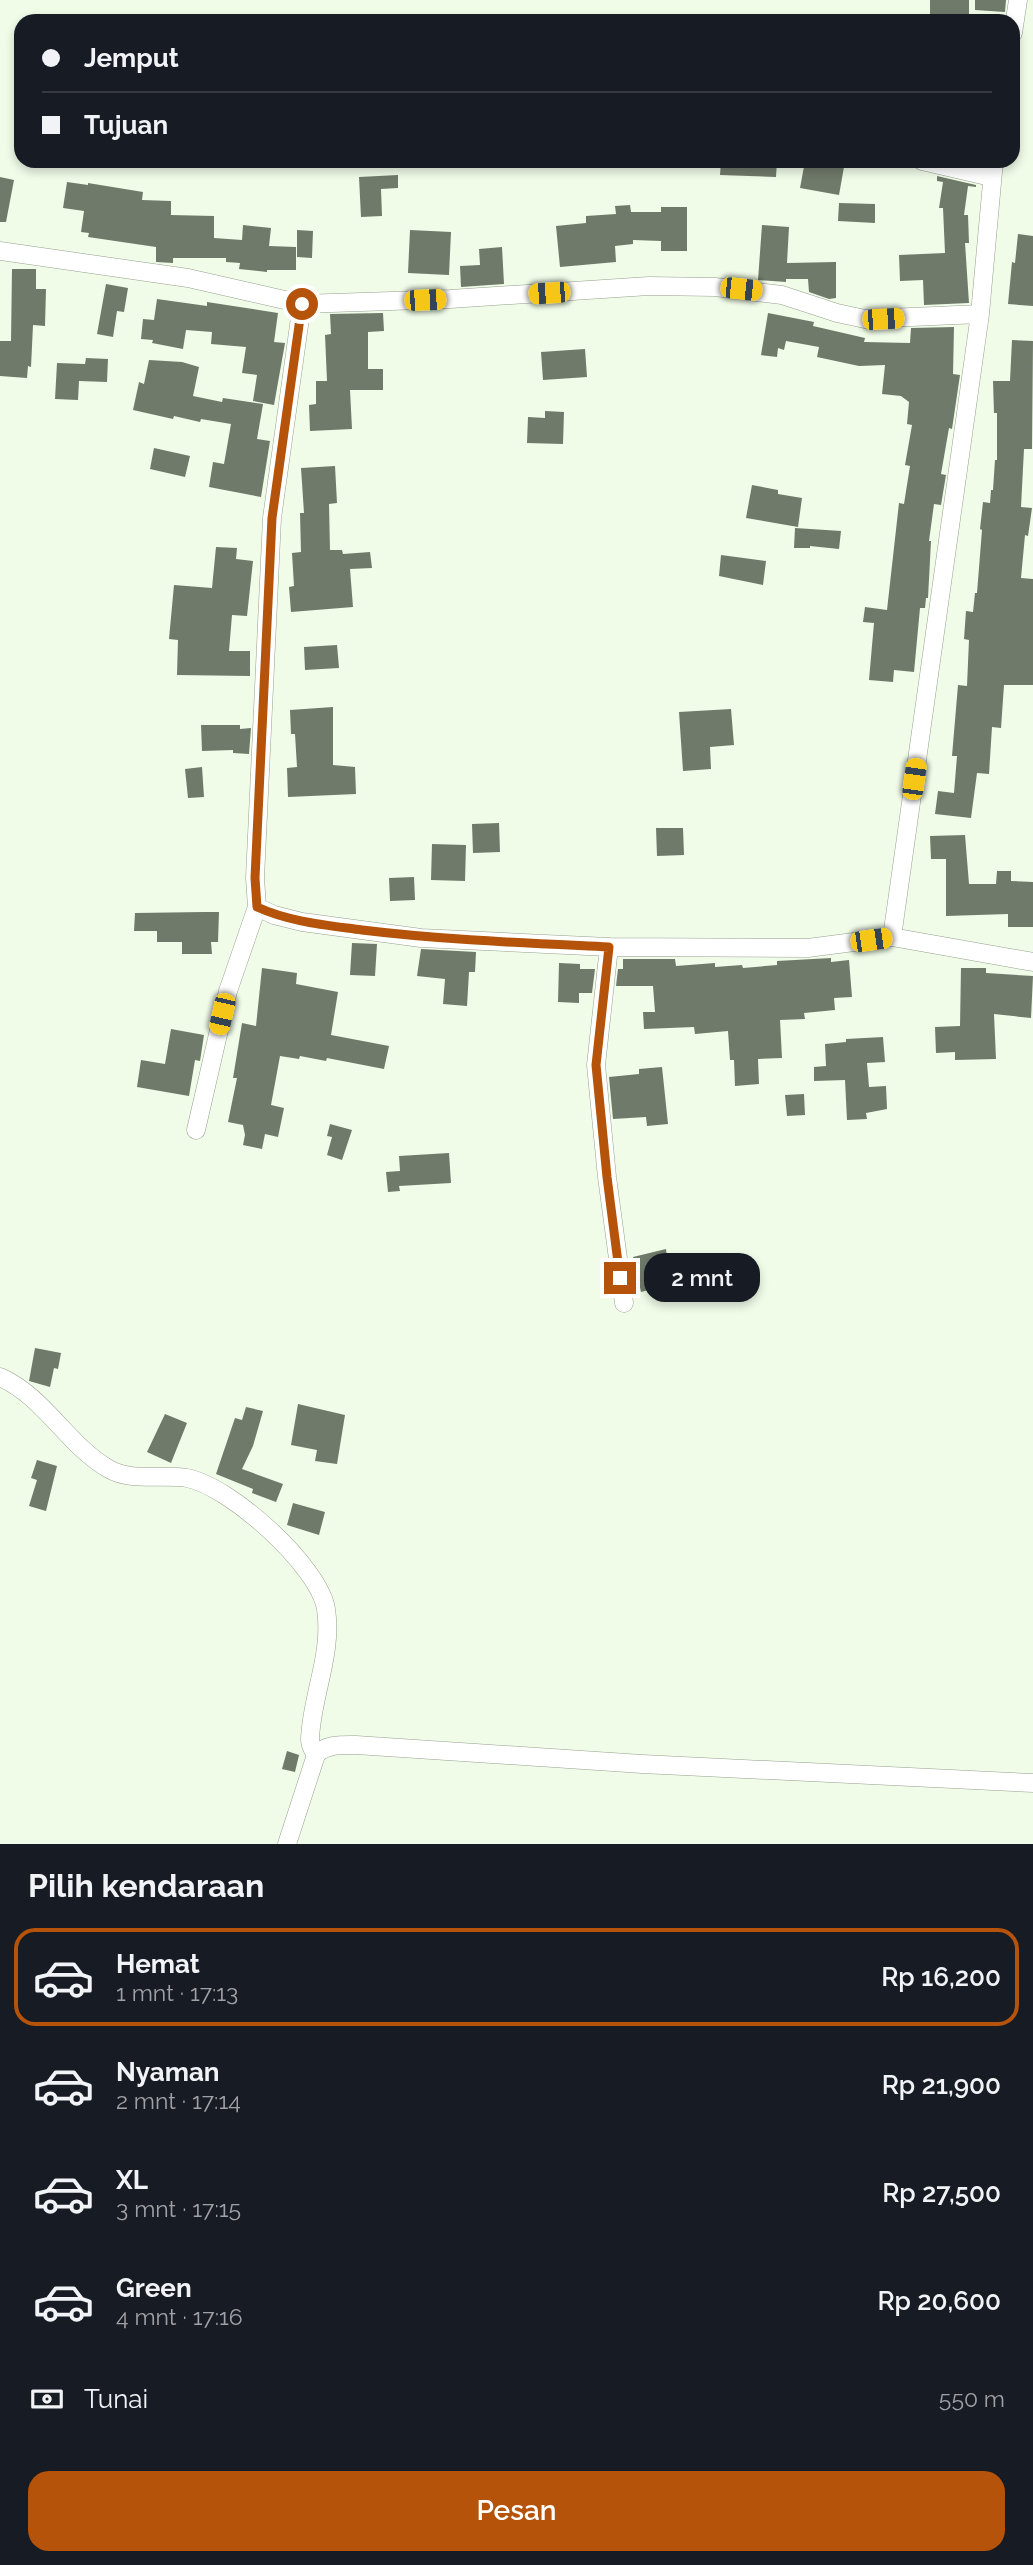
<!DOCTYPE html>
<html lang="id">
<head>
<meta charset="utf-8">
<style>
  :root { --surface:#171b24; --page:#20242c; --text:#f1f3f6; --muted:#9ea1a6; --line:#363941; --accent:#b45309 }
  body { margin:0; font-family:Raleway,sans-serif; background:var(--page); color:var(--text); height:100vh; display:flex; flex-direction:column; font-size:26px; white-space:nowrap }
  * { box-sizing:border-box; margin:0 }
  p { font-size:23px; color:var(--muted) }
  .icon { flex:none; width:38px; height:38px; fill:none; stroke:currentColor; stroke-width:2; stroke-linecap:round; stroke-linejoin:round }
  .map { position:relative; height:1844px; overflow:hidden }
  .details { display:flex; flex-direction:column; background:var(--surface); flex:1 }
  .details>* { flex:none }
  .banner { position:absolute; left:14px; top:14px; width:1006px; height:154px; border-radius:21px; box-shadow:0 4px 10px #0003; display:grid; align-content:center; height:154px; padding:0 28px; background:var(--surface) }
  .end { position:absolute; width:32px; height:32px; margin:-16px; border:9px solid #b45309; background:#fff; box-shadow:0 0 0 4px #fff }
  .from { border-radius:50% }
  .bubble { position:absolute; height:49px; border-radius:21px; background:var(--surface); box-shadow:0 4px 10px #0003; font-size:23px; font-weight:600; line-height:49px; text-align:center }
  .car { position:absolute; width:21px; height:42px; margin:-21px -10px; border-radius:9px; box-shadow:0 0 5px 2px #0007; background:linear-gradient(#f5c518 24%,#345 0 40%,#f5c518 0 76%,#345 0 86%,#f5c518 0) }
  .banner b { display:flex; align-items:center; gap:24px; height:66px; font-size:26px }
  .banner b+b { border-top:2px solid var(--line) }
  .banner i { width:18px; height:18px; background:var(--text) }
  ul { padding:0; list-style:none }
  li { display:flex; align-items:center; gap:21px; height:98px; margin:0 14px 10px; padding:0 14px; border:4px solid transparent; border-radius:21px }
  li div { flex:1 }
  li b { display:block; font-size:26px }
  li em { font-style:normal; font-weight:600 }
  li.active { border-color:var(--accent) }
  li>.icon { width:63px; height:63px; stroke-width:1.5 }
  h2 { padding:0 28px; font-size:32px; line-height:84px }
  .pay { display:flex; align-items:center; gap:18px; height:77px; padding:0 28px; font-size:26px }
  .pay p { margin-inline-start:auto }
  .cta { display:flex; gap:14px; margin-top:auto; padding:14px 28px }
  .cta a { flex:1; height:80px; border-radius:21px; background:var(--accent); color:#fff; font-size:28px; font-weight:600; line-height:80px; text-align:center }
  .map>svg:first-child { display:block }
</style>
</head>
<body>
<div class="map">
<svg width="1033" height="1844" viewBox="0 0 1033 1844">
  <rect width="100%" height="100%" fill="#f0fbe8"/>
  <path fill="#707a6a" d="M930,0H969V21H930Z
    M975,0H1006L1005,12L975,10Z
    M721,161H777L776,177L720,175Z
    M805,161H823L822,163L844,167L839,195L800,188Z
    M398,175V188L381,189L382,216L361,217L359,177Z
    M937,176L976,185V187L968,186L964,215H968L969,243H965L969,303L924,305L923,280L900,281L899,255L945,253L943,208H939L943,182L937,181Z
    M0,177L14,180L6,222H0Z
    M67,182L88,185V183L143,192L142,200L171,201V215L214,216V238L242,240L243,225L271,228L269,246L296,247V270H267V272L239,269L240,263L226,262V258H173V263L156,262V247L88,237L89,233L81,232L84,211L63,208Z
    M839,203L875,204V223L838,221Z
    M630,205L631,212H661V207H687V251H661V241L633,240V244L615,246L616,262L560,267L556,226L586,223V216L616,214L615,206Z
    M762,225L789,227L787,263L836,262V298L829,299L809,292L808,279H786V282L758,280Z
    M297,230L313,231L312,258L297,257Z
    M410,230L451,232L449,275L408,273Z
    M1018,234L1033,236V306L1008,304L1012,262L1015,263Z
    M502,247L504,284L461,287L460,266L480,265L479,249Z
    M12,269H36V289H46L45,326L33,325L31,367L28,366L27,378L0,376V341H11Z
    M106,284L128,288L124,312L117,311L113,337L97,334Z
    M157,299L207,306V302L278,313L274,342L285,343L274,405L253,401L257,375L242,373L246,347L211,344L212,332L186,330L183,349L152,343L153,340L141,339L143,319L154,320Z
    M383,313L384,331L368,332V369H383V390H350L352,429L310,431L309,405L316,404V381H327L325,335L331,334L330,314Z
    M768,313L814,322L813,326L865,338L864,342L910,343L911,328L954,327L953,374L960,375L952,429L949,428L941,474L946,475L941,505L934,504L929,541H931L928,598H926L925,608H920L914,672L894,670L893,682L869,680L874,623L863,622L865,607L887,610L899,503L904,504L910,466L905,465L912,425L907,424L909,402L901,396L882,394L885,365L859,366L817,357L819,347L786,341L784,350L778,348L777,357L761,355Z
    M1012,340L1033,341L1032,449H1024L1021,507L1032,508L1028,536L1025,535L1021,578L1033,579V685H1004L1001,728L992,727L989,774L977,773L971,818L935,814L938,791L954,793L957,756H952L958,685L967,686L969,640L964,639L966,611L973,612L975,593H977L982,530L980,529L983,502L990,503L991,490H993L995,460H997V413H994L993,381H1010Z
    M585,349L587,377L543,380L541,352Z
    M86,358L108,359L107,382L79,381L78,400L55,399L57,363L85,364Z
    M149,360L182,362L199,367L193,396L222,402L223,398L263,404L257,439L270,441L261,497L209,487L213,462L224,464L231,424L201,419L200,422L174,416L173,419L133,410L139,382L144,384Z
    M545,411L564,412L563,444L527,443L528,417L545,418Z
    M154,448L190,456L185,477L150,469Z
    M335,466L337,503L329,504L330,550H342L343,554L370,552L372,568L350,569L353,607L291,612L289,587L294,586L292,553L301,552L300,513H304L301,468Z
    M752,485L778,490V494L802,498L798,527L746,518Z
    M795,528L841,531L839,549L810,546V548H794Z
    M216,547L237,548L236,559L253,561L247,616L232,615L229,651H250V676L177,675L178,640L169,639L174,585L212,588Z
    M721,555L766,561L763,585L719,576Z
    M337,645L339,668L305,670L304,647Z
    M333,707V765L355,767L356,794L288,797L287,768L297,767L295,734H291L290,710Z
    M731,709L734,745L710,747L711,769L683,771L679,712Z
    M201,725H240V729L251,728L249,754L233,753V750L202,751Z
    M202,767L204,797L188,798L185,769Z
    M499,823L500,852L473,853L472,824Z
    M656,828H683L684,855L657,856Z
    M965,835L969,884H996L997,871H1011V881L1033,882V927H1008V914L946,916V859H931L930,836Z
    M432,844L466,845L465,881L431,880Z
    M414,877L415,900L390,901L389,878Z
    M204,912H219L218,942H211L212,954H182V942H157V931H134L135,913Z
    M352,943L377,944L375,976L350,975Z
    M421,949L476,952L475,972H469L467,1006L443,1004L445,979L417,976Z
    M831,958V962L849,960L852,997L834,998L835,1010L804,1013L805,1019L780,1020L782,1058L758,1059L759,1084L735,1086L734,1060H730L728,1031L695,1034L694,1027L644,1029L643,1012H655L653,986H616L618,969H623V959H675L676,966L715,963V967L742,965L743,968L777,965V961Z
    M559,963L580,964V969H595L592,993H579V1003L558,1002Z
    M262,968L297,973L296,984L338,992L331,1035L389,1046L384,1069L327,1058L326,1061L300,1056L299,1059L280,1056L271,1105L284,1108L278,1137L265,1134L262,1149L243,1145L245,1135L243,1125L228,1122L237,1078H233L242,1023L256,1026Z
    M961,968H986V973L1033,976L1031,1018L994,1014L996,1059L955,1060V1052L936,1053L935,1027L960,1026Z
    M171,1029L204,1035L200,1061L195,1060L189,1096L137,1087L141,1060L165,1064Z
    M883,1037L885,1062L867,1063L869,1087L886,1086L887,1109L866,1113L867,1119L847,1120L845,1080L814,1081V1067L826,1066L825,1044L846,1042V1039Z
    M662,1067L668,1124L647,1126L646,1117L613,1119L609,1077L639,1074V1069Z
    M804,1094L805,1115L787,1116L785,1095Z
    M330,1124L352,1130L342,1160L327,1155L332,1137L327,1136Z
    M449,1153L451,1183L399,1186L400,1191L388,1192L386,1172L400,1171L399,1156Z
    M666,1249L671,1284L641,1292L633,1257Z
    M35,1348L61,1353L58,1369L54,1368L50,1387L29,1381Z
    M298,1404L345,1415L337,1464L315,1461L317,1450L291,1445Z
    M246,1407L263,1411L253,1446L242,1469L283,1484L276,1502L252,1493L253,1489L216,1474L235,1418L242,1420Z
    M165,1414L187,1423L171,1463L147,1452Z
    M37,1460L57,1466L46,1511L29,1506L37,1480L31,1478Z
    M293,1503L325,1512L319,1535L287,1525Z
    M287,1751L299,1755L295,1772L282,1769Z"/>
  <g fill="none" stroke-linecap="round" stroke-linejoin="round">
    <defs>
      <path id="minor" d="M1013,33L1018,0
        M922,161L991,177
        M0,251L188,278L302,304L272,518L255,878L257,907L274,915L302,922L421,938L609,947L808,948L892,937L1033,962
        M302,304L450,299L649,286L715,287L782,295L837,313L865,319L980,314
        M892,937L980,314L994,161
        M609,947L596,1065L607,1177L624,1303
        M196,1130L228,991L257,907
        M0,1377C45,1397 67,1445 109,1469C131,1482 163,1474 187,1478C230,1486 319,1566 326,1609C333,1655 311,1697 310,1740C310,1746 313,1750 316,1755
        M287,1844L316,1755C325,1744 342,1745 356,1745L642,1764L1033,1783"/>
    </defs>
    <use href="#minor" stroke="#96a08f" stroke-width="19"/>
    <use href="#minor" stroke="#fff" stroke-width="18"/>
  </g>
  <g fill="none" stroke-linecap="round" stroke-linejoin="round">
    <path stroke="#b45309" stroke-width="9" d="M302,304L272,518L255,878L257,907C290,922 326,925 362,930C444,940 526,943 609,947L596,1065L607,1177L620,1278"/>
  </g>
</svg>
<i class="end from" style="left:302px;top:304px"></i>
<i class="end" style="left:620px;top:1278px"></i>
<div class="bubble" style="left:644px;top:1253px;width:116px">2 mnt</div>
<i class="car" style="left:741px;top:289px;rotate:96deg"></i>
<i class="car" style="left:549px;top:293px;rotate:266deg"></i>
<i class="car" style="left:425px;top:300px;rotate:88deg"></i>
<i class="car" style="left:883px;top:319px;rotate:87deg"></i>
<i class="car" style="left:914px;top:779px;rotate:8deg"></i>
<i class="car" style="left:871px;top:940px;rotate:82deg"></i>
<i class="car" style="left:222px;top:1014px;rotate:193deg"></i>
<div class="banner">
<b><i class="from"></i>Jemput</b>
<b><i></i>Tujuan</b>
</div>
</div>
<section class="details">
<h2>Pilih kendaraan</h2>
<ul>
<li class="active"><svg class="icon" aria-label="car" viewBox="0 0 24 24"><path d="M5 17H2v-5l4-1 3-4h7l3 4 3 1v5h-3M9 17h6M6 11h13"/><circle cx="7" cy="17" r="2"/><circle cx="17" cy="17" r="2"/></svg><div><b>Hemat</b><p>1 mnt · 17:13</p></div><em>Rp 16,200</em></li>
<li><svg class="icon" aria-label="car" viewBox="0 0 24 24"><path d="M5 17H2v-5l4-1 3-4h7l3 4 3 1v5h-3M9 17h6M6 11h13"/><circle cx="7" cy="17" r="2"/><circle cx="17" cy="17" r="2"/></svg><div><b>Nyaman</b><p>2 mnt · 17:14</p></div><em>Rp 21,900</em></li>
<li><svg class="icon" aria-label="car" viewBox="0 0 24 24"><path d="M5 17H2v-5l4-1 3-4h7l3 4 3 1v5h-3M9 17h6M6 11h13"/><circle cx="7" cy="17" r="2"/><circle cx="17" cy="17" r="2"/></svg><div><b>XL</b><p>3 mnt · 17:15</p></div><em>Rp 27,500</em></li>
<li><svg class="icon" aria-label="car" viewBox="0 0 24 24"><path d="M5 17H2v-5l4-1 3-4h7l3 4 3 1v5h-3M9 17h6M6 11h13"/><circle cx="7" cy="17" r="2"/><circle cx="17" cy="17" r="2"/></svg><div><b>Green</b><p>4 mnt · 17:16</p></div><em>Rp 20,600</em></li>
</ul>
<div class="pay"><svg class="icon" aria-label="cash" viewBox="0 0 24 24"><path d="M3 7h18v10H3z"/><circle cx="12" cy="12" r="2"/></svg>Tunai<p>550 m</p></div>
<div class="cta"><a>Pesan</a></div>
</section>
</body>
</html>
